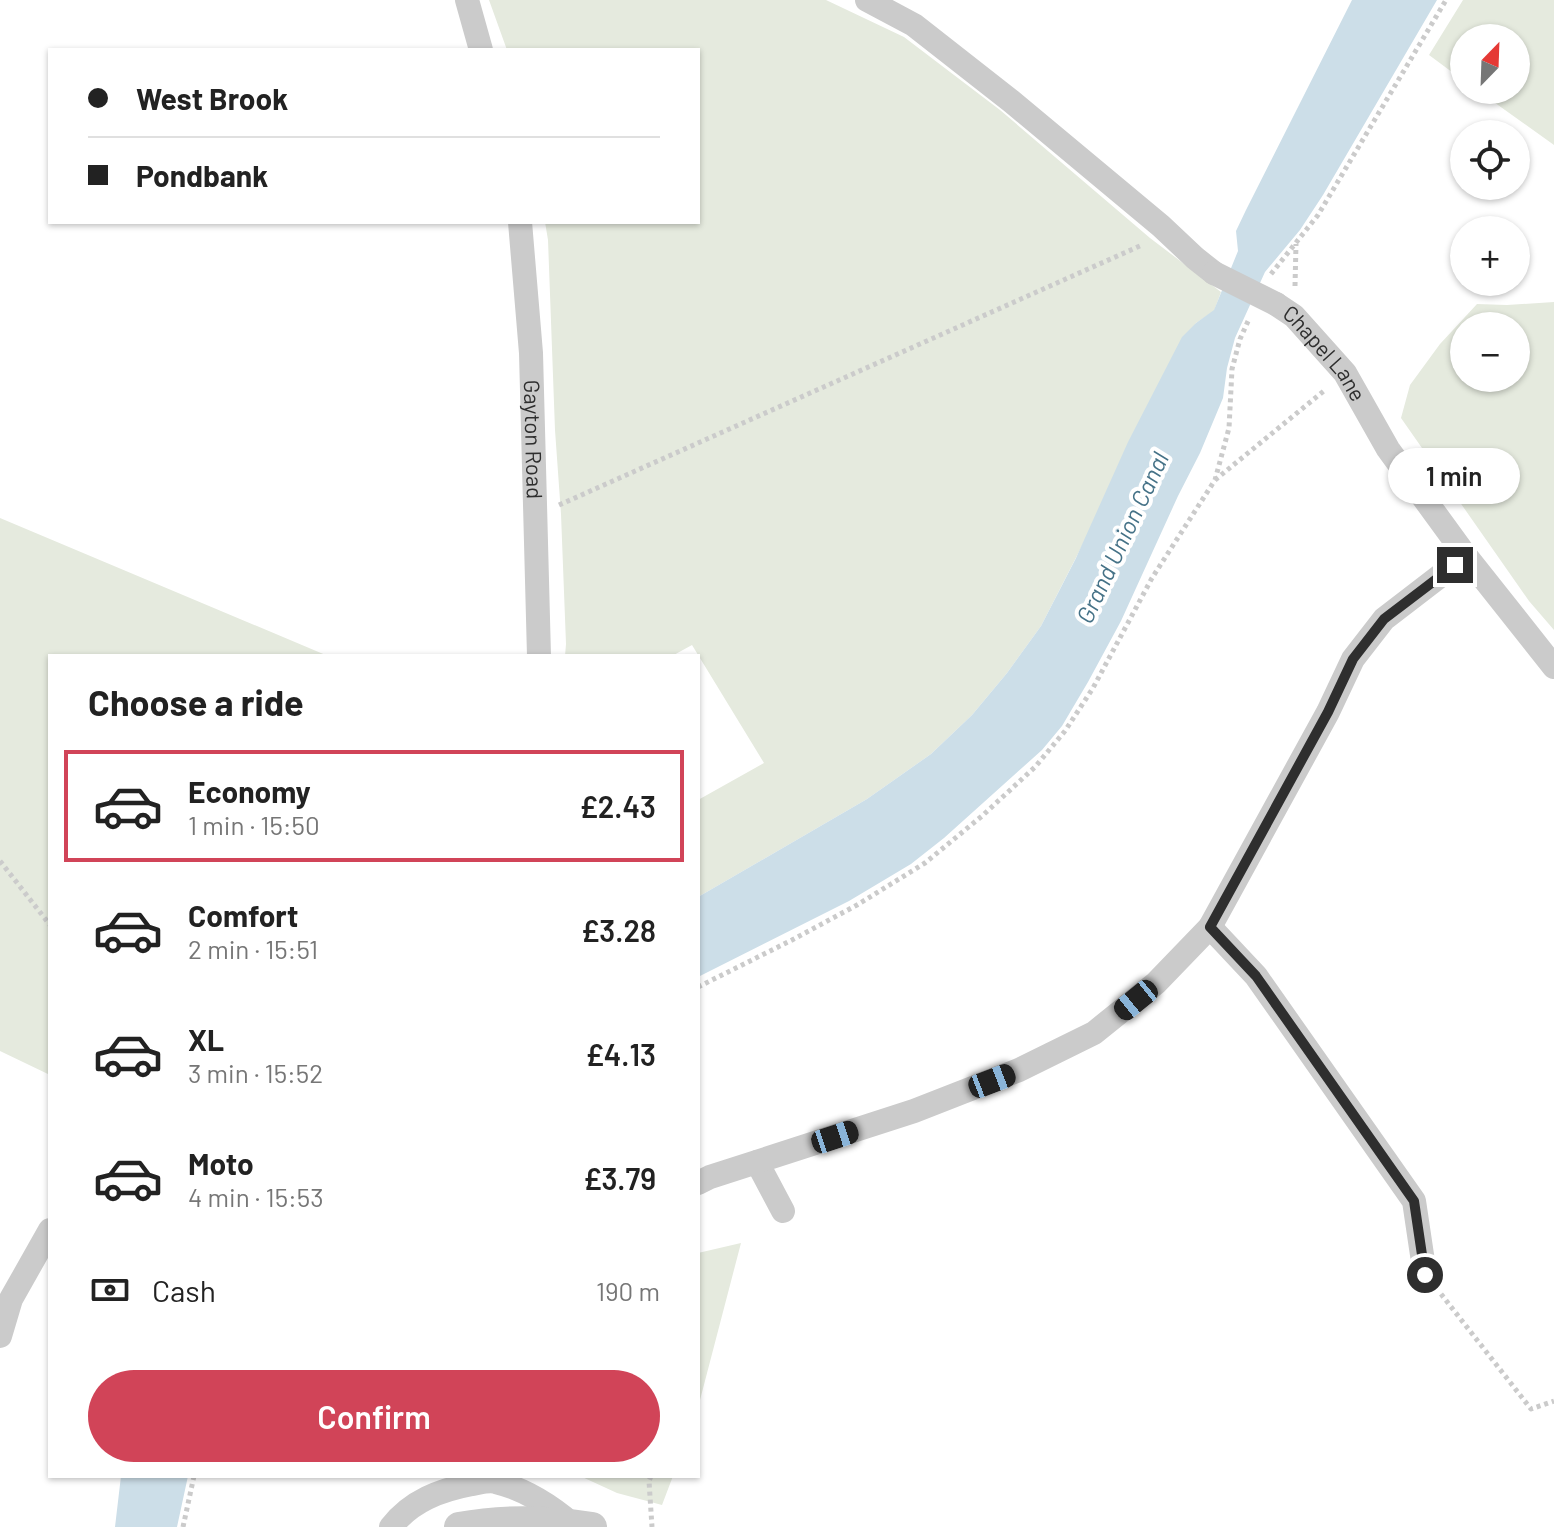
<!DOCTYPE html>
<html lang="en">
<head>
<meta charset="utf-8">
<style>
  :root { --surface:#fff; --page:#f6f6f6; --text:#222; --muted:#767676; --line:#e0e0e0; --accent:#d14458 }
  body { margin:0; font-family:Barlow,sans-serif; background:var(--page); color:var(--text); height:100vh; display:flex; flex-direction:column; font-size:30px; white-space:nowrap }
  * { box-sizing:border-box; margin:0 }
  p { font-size:26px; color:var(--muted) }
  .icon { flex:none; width:44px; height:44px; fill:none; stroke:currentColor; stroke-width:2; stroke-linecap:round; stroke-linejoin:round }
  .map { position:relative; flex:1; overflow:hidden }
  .sheet { position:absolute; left:48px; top:654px; width:652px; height:824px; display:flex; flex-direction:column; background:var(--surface); border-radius:0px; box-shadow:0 2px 6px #0004 }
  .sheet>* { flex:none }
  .banner { position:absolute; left:48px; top:48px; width:652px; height:176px; border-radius:0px; box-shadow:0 2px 6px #0004; display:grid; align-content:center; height:176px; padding:0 40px; background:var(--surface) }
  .needle { width:52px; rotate:23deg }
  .tools { position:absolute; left:1450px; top:24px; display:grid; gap:16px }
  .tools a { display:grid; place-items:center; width:80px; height:80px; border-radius:50%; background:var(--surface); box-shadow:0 2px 6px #0004; font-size:40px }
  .end { position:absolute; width:36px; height:36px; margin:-18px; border:10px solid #2e2e2e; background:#fff; box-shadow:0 0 0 4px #fff }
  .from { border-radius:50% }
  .bubble { position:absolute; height:56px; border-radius:28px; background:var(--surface); box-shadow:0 2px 6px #0004; font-size:26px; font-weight:600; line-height:56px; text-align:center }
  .car { position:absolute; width:24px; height:48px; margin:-24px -12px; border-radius:10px; box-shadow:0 0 6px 2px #0007; background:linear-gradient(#222 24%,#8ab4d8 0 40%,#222 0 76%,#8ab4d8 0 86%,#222 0) }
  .banner b { display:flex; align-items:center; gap:28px; height:76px; font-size:30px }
  .banner b+b { border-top:2px solid var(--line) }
  .banner i { width:20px; height:20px; background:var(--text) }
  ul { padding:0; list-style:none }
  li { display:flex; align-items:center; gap:24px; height:112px; margin:0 16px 12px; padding:0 24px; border:4px solid transparent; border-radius:0px }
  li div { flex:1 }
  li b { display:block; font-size:30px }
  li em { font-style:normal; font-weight:600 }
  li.current { border-color:var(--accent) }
  li>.icon { width:72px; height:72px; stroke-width:1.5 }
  h2 { padding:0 40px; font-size:36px; line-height:96px }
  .pay { display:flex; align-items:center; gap:20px; height:88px; padding:0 40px; font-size:30px }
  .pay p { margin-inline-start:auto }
  .primary-button { display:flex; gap:16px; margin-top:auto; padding:16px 40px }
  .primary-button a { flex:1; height:92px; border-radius:48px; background:var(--accent); color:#fff; font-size:32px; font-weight:600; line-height:92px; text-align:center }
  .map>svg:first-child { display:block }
</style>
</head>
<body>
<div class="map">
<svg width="1554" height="1527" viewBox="0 0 1554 1527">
  <rect width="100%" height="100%" fill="#fff"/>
  <path fill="#e5eade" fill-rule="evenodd" d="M489,0H826L904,37L1000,110L1150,238L1221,292L1214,311L1196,323L1041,626L1007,673L972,715L931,754L867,799L698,897V800L764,763L692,645L672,656H565L566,644L561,514L555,430L548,240L545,222H698V50H507Z
    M1463,0H1554V145L1477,90H1516V38H1464V81L1429,55Z
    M1554,302V630L1529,601L1401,418L1410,385L1440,344L1477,304L1507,305ZM1464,326H1516V378H1464Z
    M0,518L328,656H50V1075L0,1051Z
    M741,1243L700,1400L698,1405V1253Z
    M580,1476H673L662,1505L617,1493Z"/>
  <path fill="#ccdee8" d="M1352,0H1437L1323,195L1300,230L1265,272L1235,338L1227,368L1223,398L1200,453L1178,496L1121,621L1088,682L1062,726L1042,750L944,838L911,864L849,901L698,977V897L867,799L931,754L972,715L1007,673L1041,626L1076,558L1128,442L1182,337L1196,323L1214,310L1238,251L1236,231L1246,210Z
    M121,1476H188L177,1527H115Z"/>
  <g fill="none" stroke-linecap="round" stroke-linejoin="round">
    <path stroke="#cbcbcb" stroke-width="5" stroke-dasharray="4 4" stroke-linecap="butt" d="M1271,274L1318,215L1446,0
      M1295,286L1296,244
      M1215,480L1325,390
      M559,505L1142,245
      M0,861L50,925
      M698,987L792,940L857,905L925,863L982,816L1035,767L1065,731L1093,688L1152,578L1215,480L1229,428L1232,369L1240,339L1249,319
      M1441,1294L1531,1409L1554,1401
      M651,1476L649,1481L652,1527
      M183,1527L194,1476"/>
    <g stroke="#cbcbcb" stroke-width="24">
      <path d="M467,0L481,50"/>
      <path d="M867,0L914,25L1011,101L1161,226L1195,258L1214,273"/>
      <path id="s1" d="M520,222L531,353L539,656"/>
      <path id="s2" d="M1276,304L1294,316L1345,373L1388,449L1466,556L1554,667"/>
      <path d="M1210,927L1256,976L1414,1201L1425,1275"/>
      <path d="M757,1162L783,1211"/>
      <path d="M698,1183L710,1177L914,1111L1019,1070L1094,1033L1156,983L1210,927L1328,712L1353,659L1384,619L1466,556"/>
      <path d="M0,1336L11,1299L50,1230"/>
      <path d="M391,1527C411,1501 440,1490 472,1484C479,1483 489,1480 496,1482C524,1489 551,1506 572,1524"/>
    </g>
    <path stroke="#cbcbcb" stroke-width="30" d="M459,1527C502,1519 550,1520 592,1527"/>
    <path stroke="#cbcbcb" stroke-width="24" d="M1214,273L1276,304"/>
  </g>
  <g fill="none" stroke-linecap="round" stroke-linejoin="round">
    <path stroke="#2e2e2e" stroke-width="10" d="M1425,1275L1414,1201L1256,976L1210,927L1328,712L1353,659L1384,619L1455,565"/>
  </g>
  <g text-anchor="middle" stroke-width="8" stroke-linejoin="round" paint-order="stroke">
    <g font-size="22" fill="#2e2e2e" stroke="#fff">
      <text dy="8" stroke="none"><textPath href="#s2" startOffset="70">Chapel Lane</textPath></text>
      <text dy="8" stroke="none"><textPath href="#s1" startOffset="218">Gayton Road</textPath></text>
    </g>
    <g font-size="24" font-style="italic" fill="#457287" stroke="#fff">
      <text transform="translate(1123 538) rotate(-65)" y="8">Grand Union Canal</text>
    </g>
  </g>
</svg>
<div class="tools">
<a><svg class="needle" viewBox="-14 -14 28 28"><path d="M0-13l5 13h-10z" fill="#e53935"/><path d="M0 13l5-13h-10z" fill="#767676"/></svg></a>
<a><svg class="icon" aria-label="locate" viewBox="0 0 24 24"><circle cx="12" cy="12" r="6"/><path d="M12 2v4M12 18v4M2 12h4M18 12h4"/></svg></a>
<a>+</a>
<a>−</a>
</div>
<i class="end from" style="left:1425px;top:1275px"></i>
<i class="end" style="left:1455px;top:565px"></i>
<div class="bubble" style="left:1388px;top:448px;width:132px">1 min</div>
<i class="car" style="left:1136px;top:1000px;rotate:231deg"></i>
<i class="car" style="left:992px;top:1081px;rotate:69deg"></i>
<i class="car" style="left:835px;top:1137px;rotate:72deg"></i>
<div class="banner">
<b><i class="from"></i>West Brook</b>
<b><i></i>Pondbank</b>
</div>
<section class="sheet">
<h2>Choose a ride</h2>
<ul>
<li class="current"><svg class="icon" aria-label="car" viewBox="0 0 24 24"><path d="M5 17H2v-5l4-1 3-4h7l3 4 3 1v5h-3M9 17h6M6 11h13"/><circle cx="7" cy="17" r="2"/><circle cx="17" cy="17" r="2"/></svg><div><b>Economy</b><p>1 min · 15:50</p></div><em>£2.43</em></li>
<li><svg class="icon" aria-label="car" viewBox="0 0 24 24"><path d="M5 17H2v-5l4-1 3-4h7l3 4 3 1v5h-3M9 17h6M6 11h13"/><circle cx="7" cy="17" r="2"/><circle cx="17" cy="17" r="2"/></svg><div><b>Comfort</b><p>2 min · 15:51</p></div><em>£3.28</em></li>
<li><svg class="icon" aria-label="car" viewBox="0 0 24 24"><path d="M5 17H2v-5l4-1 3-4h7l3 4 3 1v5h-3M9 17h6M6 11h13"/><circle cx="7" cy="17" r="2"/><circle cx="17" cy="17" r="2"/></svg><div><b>XL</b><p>3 min · 15:52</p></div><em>£4.13</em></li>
<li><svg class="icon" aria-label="car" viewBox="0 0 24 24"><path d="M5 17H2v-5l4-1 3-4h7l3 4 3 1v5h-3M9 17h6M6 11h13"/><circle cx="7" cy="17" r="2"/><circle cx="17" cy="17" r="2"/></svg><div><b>Moto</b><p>4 min · 15:53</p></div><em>£3.79</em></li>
</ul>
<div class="pay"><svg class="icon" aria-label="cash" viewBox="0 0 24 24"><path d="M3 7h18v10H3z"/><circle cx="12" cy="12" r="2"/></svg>Cash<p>190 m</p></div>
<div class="primary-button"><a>Confirm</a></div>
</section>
</div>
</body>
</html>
